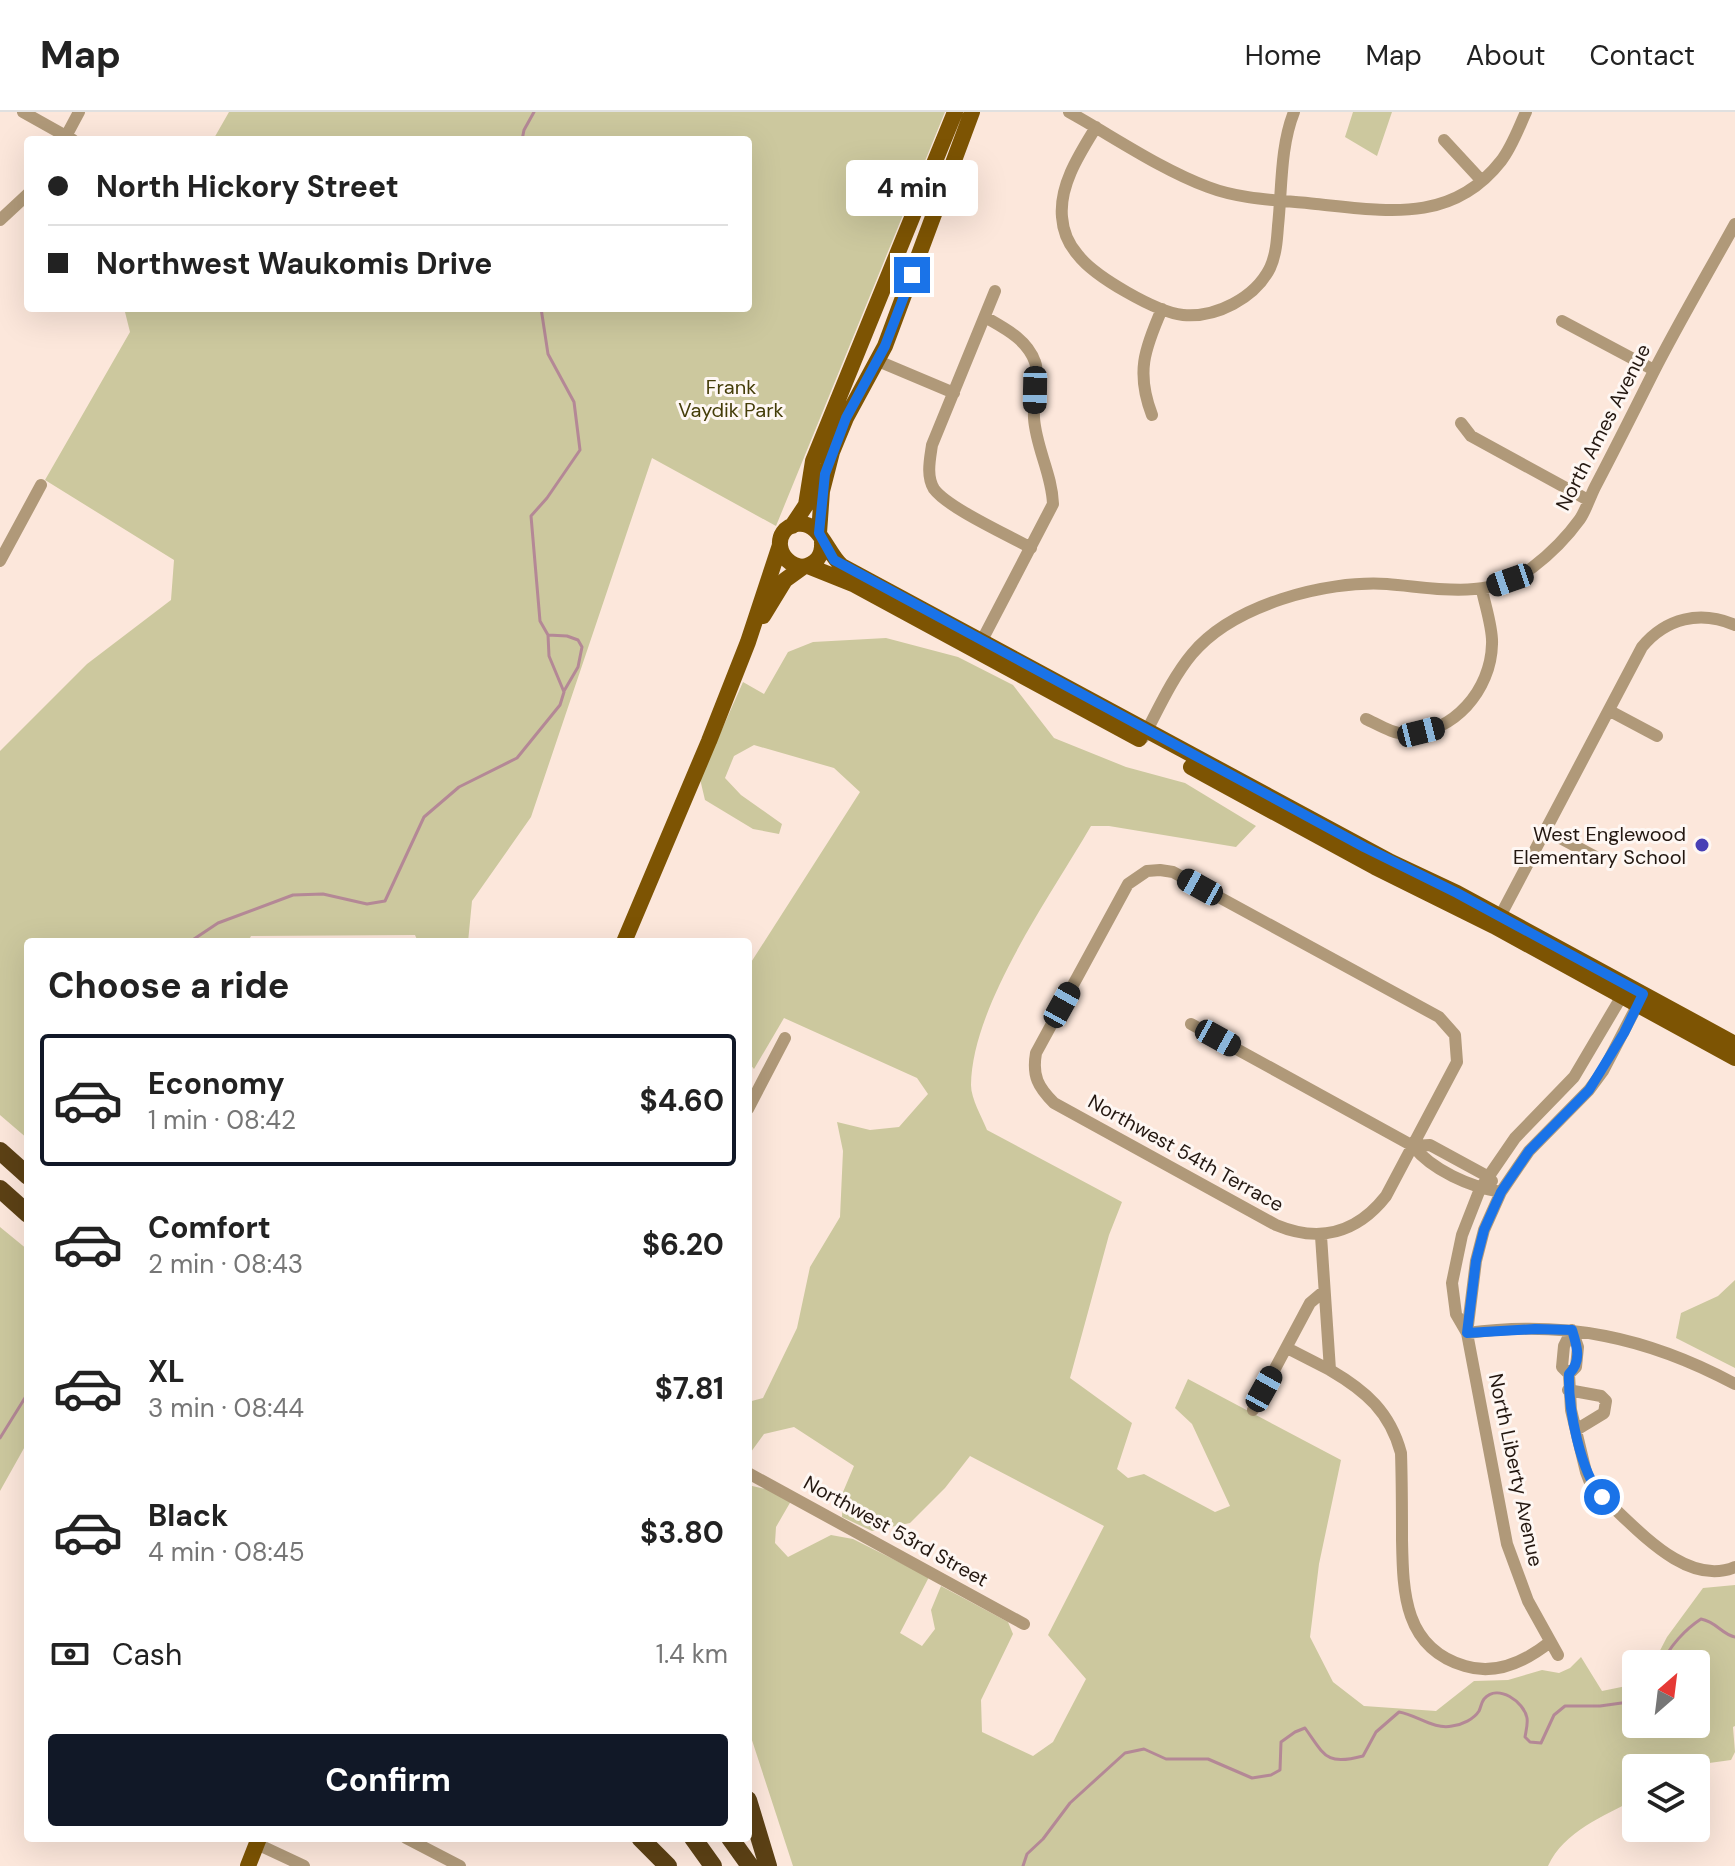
<!DOCTYPE html>
<html lang="en">
<head>
<meta charset="utf-8">
<style>
  :root { --surface:#fff; --page:#f6f6f6; --text:#222; --muted:#767676; --line:#e0e0e0; --accent:#111827 }
  body { margin:0; font-family:"DM Sans",sans-serif; background:var(--page); color:var(--text); height:100vh; display:flex; flex-direction:column; font-size:30px; white-space:nowrap }
  * { box-sizing:border-box; margin:0 }
  p { font-size:26px; color:var(--muted) }
  .icon { flex:none; width:44px; height:44px; fill:none; stroke:currentColor; stroke-width:2; stroke-linecap:round; stroke-linejoin:round }
  .map { position:relative; flex:1; overflow:hidden }
  .sheet { position:absolute; left:24px; top:826px; width:728px; height:904px; display:flex; flex-direction:column; background:var(--surface); border-radius:8px; box-shadow:0 8px 32px #0002 }
  .sheet>* { flex:none }
  .hud { position:absolute; left:24px; top:24px; width:728px; height:176px; border-radius:8px; box-shadow:0 8px 32px #0002; display:grid; align-content:center; height:176px; padding:0 24px; background:var(--surface) }
  .needle { width:52px; rotate:28deg }
  .buttons { position:absolute; left:1622px; top:1538px; display:grid; gap:16px }
  .buttons a { display:grid; place-items:center; width:88px; height:88px; border-radius:8px; background:var(--surface); box-shadow:0 8px 32px #0002; font-size:40px }
  .end { position:absolute; width:36px; height:36px; margin:-18px; border:10px solid #1a73e8; background:#fff; box-shadow:0 0 0 4px #fff }
  .from { border-radius:50% }
  .bubble { position:absolute; height:56px; border-radius:8px; background:var(--surface); box-shadow:0 8px 32px #0002; font-size:26px; font-weight:700; line-height:56px; text-align:center }
  .car { position:absolute; width:24px; height:48px; margin:-24px -12px; border-radius:10px; box-shadow:0 0 6px 2px #0007; background:linear-gradient(#222 24%,#8ab4d8 0 40%,#222 0 76%,#8ab4d8 0 86%,#222 0) }
  .hud b { display:flex; align-items:center; gap:28px; height:76px; font-size:30px }
  .hud b+b { border-top:2px solid var(--line) }
  .hud i { width:20px; height:20px; background:var(--text) }
  ul { padding:0; list-style:none }
  li { display:flex; align-items:center; gap:24px; height:132px; margin:0 16px 12px; padding:0 8px; border:4px solid transparent; border-radius:8px }
  li div { flex:1 }
  li b { display:block; font-size:30px }
  li em { font-style:normal; font-weight:700 }
  li.selected { border-color:var(--accent) }
  li>.icon { width:72px; height:72px; stroke-width:1.5 }
  h2 { padding:0 24px; font-size:36px; line-height:96px }
  .pay { display:flex; align-items:center; gap:20px; height:88px; padding:0 24px; font-size:30px }
  .pay p { margin-inline-start:auto }
  .cta { display:flex; gap:16px; margin-top:auto; padding:16px 24px }
  .cta a { flex:1; height:92px; border-radius:8px; background:var(--accent); color:#fff; font-size:32px; font-weight:700; line-height:92px; text-align:center }
  header { display:flex; align-items:center; gap:48px; box-sizing:border-box; height:112px; padding:0 40px; background:var(--surface); border-bottom:2px solid var(--line) }
  header strong { font-size:38px }
  nav { display:flex; gap:44px; margin-inline-start:auto; font-size:28px }
  .map>svg:first-child { display:block }
</style>
</head>
<body>
<header>
<strong>Map</strong>
<nav><a>Home</a><a>Map</a><a>About</a><a>Contact</a></nav>
</header>
<div class="map">
<svg width="1735" height="1754" viewBox="0 0 1735 1754">
  <rect width="100%" height="100%" fill="#fce7db"/>
  <path fill="#ccc89e" d="M229,0H945L776,414L652,346L531,705L472,789L468,830H418L415,823L251,824L248,830H28V1027L0,1003V639L87,552L171,488L174,448L45,368L130,220L124,196H748V28H213Z
    M1353,0H1392L1377,44L1345,25Z
    M886,526L958,545L1013,573L1054,626L1126,655L1185,671L1256,714L1236,735L1109,714H1091C1051,783 972,893 971,973C971,987 982,1005 987,1018L1122,1090L1109,1123L1070,1266L1132,1311L1117,1357L1128,1366L1144,1362L1215,1400L1230,1394L1192,1312L1175,1296L1188,1267L1341,1348L1319,1452L1310,1525L1333,1570L1364,1594L1436,1599L1474,1569L1508,1568L1542,1558L1559,1561L1570,1556L1581,1545L1602,1579L1636,1572V1612H1696V1552H1653L1667,1525L1703,1476L1735,1473V1614L1733,1615L1735,1640L1731,1648L1673,1656H1636V1687C1604,1704 1564,1719 1548,1754H793L748,1616V1373L770,1378L791,1389L776,1415L775,1431L788,1445L831,1423L853,1427L929,1465L900,1521L922,1534L935,1517L931,1498L941,1474L1008,1510L1013,1522L981,1588L982,1620L1033,1644L1053,1630L1086,1567L1048,1523L1104,1414L970,1344L945,1376L910,1411L872,1419L842,1405L843,1380L854,1354L794,1315L764,1322L748,1344V1290L763,1286L797,1216L810,1155L840,1105L843,1039L837,1010L870,1018L899,1015L928,982L917,966L784,906L754,957L748,950V855L860,680L834,656L754,633L734,644L725,666L741,683L782,712L779,722L753,717L705,688L700,667L743,570L764,582L788,540L813,530Z
    M0,1115L28,1138V1329L0,1379Z
    M1735,1168V1256L1676,1226L1681,1201L1718,1184Z"/>
  <g fill="none" stroke-linecap="round" stroke-linejoin="round">
    <path stroke="#b48896" stroke-width="3" d="M522,28L524,18L534,0
      M548,523L567,524L578,528L582,535L578,555L564,579
      M159,830L191,829L218,811L293,783L323,782L367,792L385,789L424,705L459,675L517,646L560,593L564,580L549,544L548,523L540,509L531,404L547,386L580,338L574,290L548,242L541,196
      M0,1326L28,1281
      M1663,1552C1667,1536 1687,1516 1701,1507C1717,1510 1721,1522 1735,1525
      M1023,1754L1027,1742L1043,1727L1070,1691L1125,1641L1144,1637L1166,1647H1208L1252,1666L1271,1663L1280,1658L1281,1630L1295,1620L1305,1616C1325,1644 1326,1654 1363,1644L1376,1620L1399,1600C1417,1603 1434,1618 1452,1614C1462,1613 1474,1607 1479,1599C1481,1595 1481,1591 1484,1587C1498,1571 1524,1590 1527,1606C1528,1612 1526,1619 1525,1625L1530,1630L1541,1631L1554,1603L1565,1594H1600L1636,1589"/>
    <path stroke="#b09979" stroke-width="12" d="M23,0L73,28
      M1069,0C1114,25 1160,57 1208,75C1242,88 1280,88 1316,92C1386,99 1452,112 1501,49C1512,35 1519,15 1526,0
      M1096,15C1080,41 1059,73 1062,105C1063,119 1069,133 1078,143C1095,165 1156,200 1183,203C1216,206 1255,186 1270,156C1276,143 1277,128 1278,114C1282,77 1280,35 1294,0
      M64,28L79,0
      M1444,28L1481,68
      M0,108L28,82
      M995,179L932,333C930,347 926,364 934,377C948,396 1008,423 1031,436
      M1562,209L1654,258
      M878,249L954,281
      M1152,303C1136,261 1144,238 1162,197
      M1461,311L1471,324L1588,388
      M0,449L41,373
      M979,534L1053,392C1052,362 1036,336 1034,306C1033,291 1040,263 1035,250C1027,227 1004,216 985,205
      M1610,599L1657,624
      M1366,607C1379,613 1393,622 1407,622C1454,621 1491,578 1492,532C1493,517 1485,493 1482,478
      M1143,626C1158,598 1172,566 1192,542C1233,493 1325,468 1387,472C1438,476 1488,489 1533,455C1550,442 1567,425 1580,407C1586,398 1590,385 1595,375C1615,337 1634,299 1653,261C1679,210 1708,161 1735,112
      M1547,719L1594,744
      M1160,758L1173,760L1439,905L1455,923L1457,950L1386,1084C1357,1121 1319,1131 1276,1113L1054,991C1038,975 1032,964 1036,941L1128,772L1147,759Z
      M1496,812L1642,535C1666,506 1700,498 1735,513
      M1191,912L1413,1034C1432,1058 1470,1075 1501,1080
      M748,997L785,926
      M1413,1034L1430,1033L1487,1064L1492,1069
      M1321,1124L1330,1258C1366,1279 1390,1300 1401,1341C1402,1370 1402,1399 1402,1428C1403,1481 1404,1536 1465,1554C1497,1564 1526,1549 1550,1530
      M1572,1218L1578,1235L1576,1255L1569,1262L1571,1298L1586,1360L1591,1373L1602,1385C1636,1415 1686,1476 1735,1455
      M1467,1221L1456,1202L1452,1171L1462,1123L1480,1077L1515,1026L1574,965L1626,877
      M1467,1221C1566,1208 1647,1225 1735,1272
      M1287,1236L1330,1258
      M1569,1262L1562,1255L1564,1234L1572,1218
      M1568,1278L1601,1284L1606,1289L1604,1301L1576,1318
      M1253,1298L1310,1191L1323,1180
      M748,1361L1024,1512
      M1558,1543L1528,1489L1507,1432L1467,1221L1476,1149L1484,1118L1501,1080L1529,1039L1589,978L1603,959L1640,888
      M406,1726L460,1754
      M257,1732L304,1754"/>
    <path stroke="#7d5403" stroke-width="16" d="M792,414L806,393L813,349L955,0
      M819,421L822,379L832,340L846,306L885,234L972,0
      M822,430C823,444 816,452 803,455C776,452 771,417 797,412C820,408 827,442 842,454L1391,750L1457,781L1735,932
      M808,454L853,472L1139,627
      M763,504L785,468L803,455
      M1191,655L1375,755L1494,814L1735,946
      M624,830L709,629L748,530L780,433
      M248,1754L259,1726"/>
    <path stroke="#5c4115" stroke-width="18" d="M0,1039L28,1064
      M0,1077L28,1102
      M748,1688L768,1754
      M640,1726L668,1754
      M693,1726L713,1754
      M730,1726L750,1754"/>
  </g>
  <g fill="none" stroke-linecap="round" stroke-linejoin="round">
    <path stroke="#1a73e8" stroke-width="10" d="M912,163L885,234L846,306L825,362L819,421L834,448L1364,735L1457,781L1643,882L1624,921L1589,978L1529,1039L1501,1080L1484,1118L1476,1149L1467,1221L1535,1217L1572,1218C1577,1234 1582,1249 1569,1262C1568,1297 1580,1359 1602,1385"/>
  </g>
  <circle fill="#483fb5" stroke="#fef7f3" stroke-width="3" cx="1702" cy="733" r="8"/>
  <g text-anchor="middle" stroke-width="6" stroke-linejoin="round" paint-order="stroke">
    <g font-size="20" fill="#443d08" stroke="#fef7f3">
      <text x="731" y="282">Frank<tspan x="731" dy="23">Vaydik Park</tspan></text>
    </g>
    <g font-size="20" fill="#231710" stroke="#fef7f3">
      <text transform="translate(1603 315) rotate(-63)" y="7">North Ames Avenue</text>
      <text transform="translate(1186 1041) rotate(29)" y="7">Northwest 54th Terrace</text>
      <text transform="translate(1516 1358) rotate(78)" y="7">North Liberty Avenue</text>
      <text transform="translate(896 1419) rotate(29)" y="7">Northwest 53rd Street</text>
    </g>
    <g font-size="20" fill="#231710" stroke="#fef7f3" text-anchor="end">
      <text x="1686" y="729">West Englewood<tspan x="1686" dy="23">Elementary School</tspan></text>
    </g>
  </g>
</svg>
<div class="buttons">
<a><svg class="needle" viewBox="-14 -14 28 28"><path d="M0-13l5 13h-10z" fill="#e53935"/><path d="M0 13l5-13h-10z" fill="#767676"/></svg></a>
<a><svg class="icon" aria-label="layers" viewBox="0 0 24 24"><path d="M12 4l9 5-9 5-9-5zM3 14l9 5 9-5"/></svg></a>
</div>
<i class="end from" style="left:1602px;top:1385px"></i>
<i class="end" style="left:912px;top:163px"></i>
<div class="bubble" style="left:846px;top:48px;width:132px">4 min</div>
<i class="car" style="left:1035px;top:278px;rotate:181deg"></i>
<i class="car" style="left:1510px;top:468px;rotate:251deg"></i>
<i class="car" style="left:1421px;top:620px;rotate:76deg"></i>
<i class="car" style="left:1200px;top:775px;rotate:299deg"></i>
<i class="car" style="left:1062px;top:893px;rotate:29deg"></i>
<i class="car" style="left:1218px;top:926px;rotate:119deg"></i>
<i class="car" style="left:1264px;top:1277px;rotate:29deg"></i>
<div class="hud">
<b><i class="from"></i>North Hickory Street</b>
<b><i></i>Northwest Waukomis Drive</b>
</div>
<section class="sheet">
<h2>Choose a ride</h2>
<ul>
<li class="selected"><svg class="icon" aria-label="car" viewBox="0 0 24 24"><path d="M5 17H2v-5l4-1 3-4h7l3 4 3 1v5h-3M9 17h6M6 11h13"/><circle cx="7" cy="17" r="2"/><circle cx="17" cy="17" r="2"/></svg><div><b>Economy</b><p>1 min · 08:42</p></div><em>$4.60</em></li>
<li><svg class="icon" aria-label="car" viewBox="0 0 24 24"><path d="M5 17H2v-5l4-1 3-4h7l3 4 3 1v5h-3M9 17h6M6 11h13"/><circle cx="7" cy="17" r="2"/><circle cx="17" cy="17" r="2"/></svg><div><b>Comfort</b><p>2 min · 08:43</p></div><em>$6.20</em></li>
<li><svg class="icon" aria-label="car" viewBox="0 0 24 24"><path d="M5 17H2v-5l4-1 3-4h7l3 4 3 1v5h-3M9 17h6M6 11h13"/><circle cx="7" cy="17" r="2"/><circle cx="17" cy="17" r="2"/></svg><div><b>XL</b><p>3 min · 08:44</p></div><em>$7.81</em></li>
<li><svg class="icon" aria-label="car" viewBox="0 0 24 24"><path d="M5 17H2v-5l4-1 3-4h7l3 4 3 1v5h-3M9 17h6M6 11h13"/><circle cx="7" cy="17" r="2"/><circle cx="17" cy="17" r="2"/></svg><div><b>Black</b><p>4 min · 08:45</p></div><em>$3.80</em></li>
</ul>
<div class="pay"><svg class="icon" aria-label="cash" viewBox="0 0 24 24"><path d="M3 7h18v10H3z"/><circle cx="12" cy="12" r="2"/></svg>Cash<p>1.4 km</p></div>
<div class="cta"><a>Confirm</a></div>
</section>
</div>
</body>
</html>
